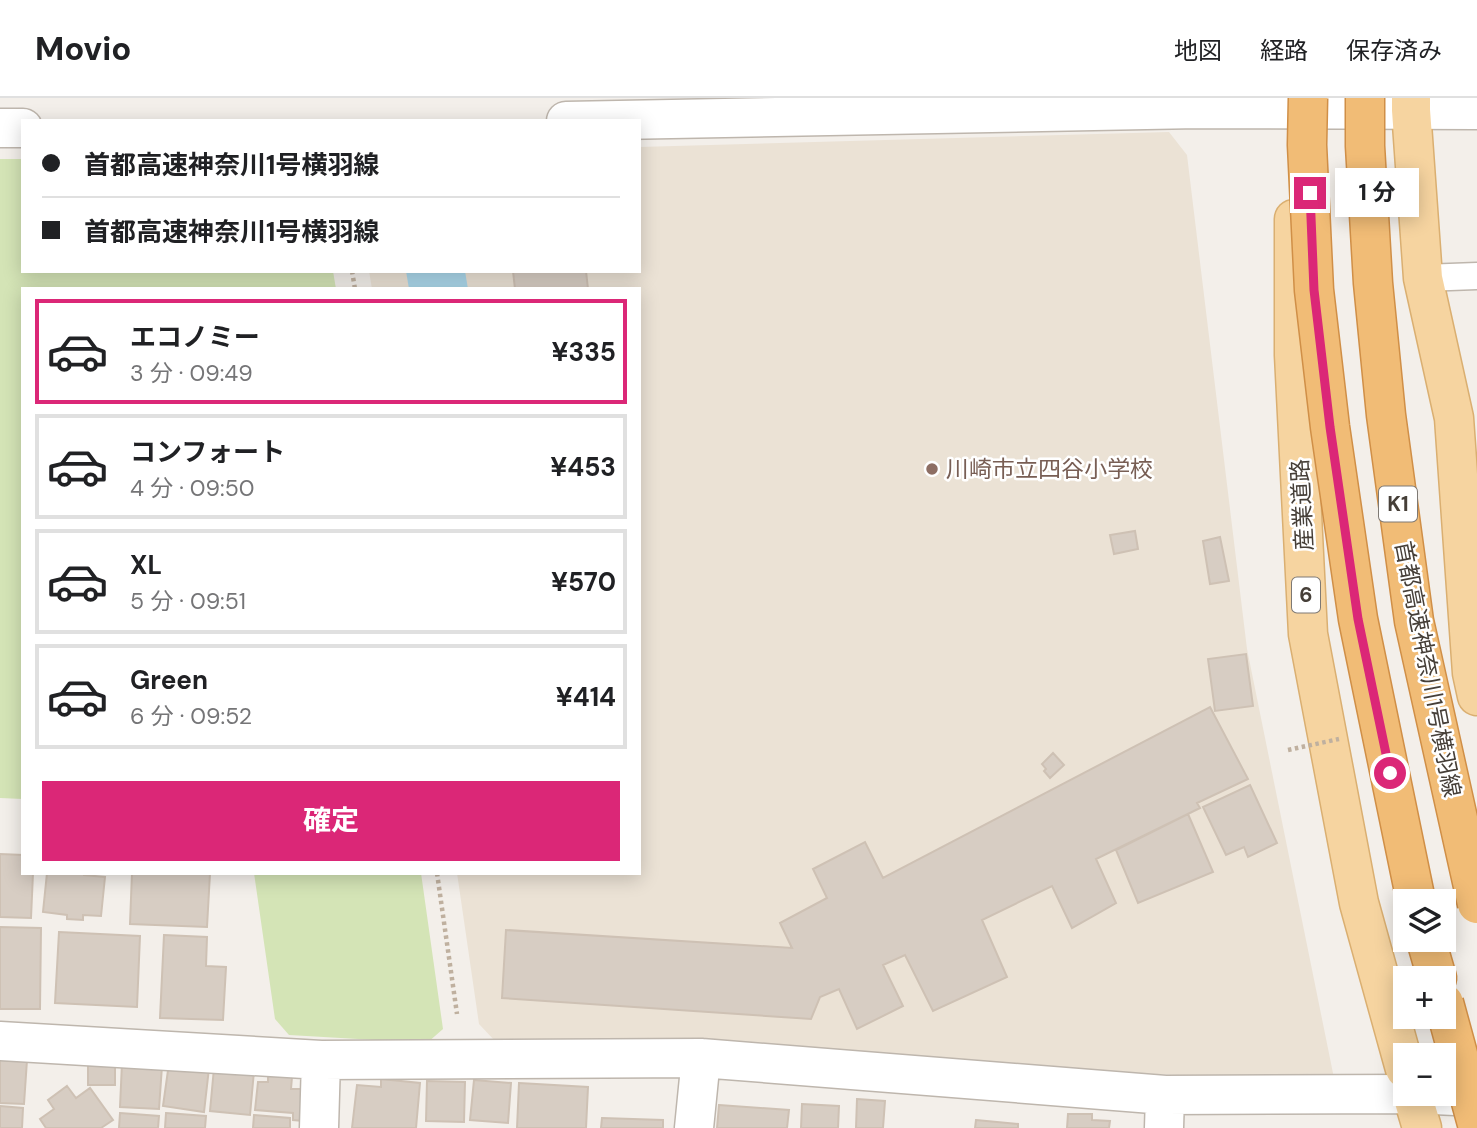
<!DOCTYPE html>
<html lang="ja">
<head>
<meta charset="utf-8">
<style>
  :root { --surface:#fff; --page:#f2f2f2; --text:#202124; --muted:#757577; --line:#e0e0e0; --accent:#db2777 }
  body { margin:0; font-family:"DM Sans","Noto Sans JP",sans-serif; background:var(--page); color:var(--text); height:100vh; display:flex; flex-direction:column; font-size:26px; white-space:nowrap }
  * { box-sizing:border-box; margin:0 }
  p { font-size:23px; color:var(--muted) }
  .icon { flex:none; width:38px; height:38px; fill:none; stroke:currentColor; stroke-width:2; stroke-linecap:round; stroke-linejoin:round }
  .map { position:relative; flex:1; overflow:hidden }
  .side { position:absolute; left:21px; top:189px; width:620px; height:588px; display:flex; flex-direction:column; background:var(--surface); border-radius:0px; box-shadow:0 4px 18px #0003 }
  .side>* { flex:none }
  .guide { position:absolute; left:21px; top:21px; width:620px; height:154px; border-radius:0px; box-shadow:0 4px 18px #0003; display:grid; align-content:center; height:154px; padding:0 21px; background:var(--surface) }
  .controls { position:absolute; left:1393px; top:791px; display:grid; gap:14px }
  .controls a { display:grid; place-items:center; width:63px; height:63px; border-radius:0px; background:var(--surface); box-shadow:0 4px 18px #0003; font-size:35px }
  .end { position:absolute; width:32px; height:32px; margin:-16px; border:9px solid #db2777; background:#fff; box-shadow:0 0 0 4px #fff }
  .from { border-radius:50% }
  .bubble { position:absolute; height:49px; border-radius:0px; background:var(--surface); box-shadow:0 4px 18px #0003; font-size:23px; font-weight:700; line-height:49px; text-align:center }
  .guide b { display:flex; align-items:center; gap:24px; height:66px; font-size:26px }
  .guide b+b { border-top:2px solid var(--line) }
  .guide i { width:18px; height:18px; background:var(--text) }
  ul { padding:12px 0 0; list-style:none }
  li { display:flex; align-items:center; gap:21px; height:105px; margin:0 14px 10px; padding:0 7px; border:4px solid var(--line); border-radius:0px }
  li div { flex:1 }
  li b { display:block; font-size:26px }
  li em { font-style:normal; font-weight:700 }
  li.active { border-color:var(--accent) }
  li>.icon { width:63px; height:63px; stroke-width:1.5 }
  .cta { display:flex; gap:14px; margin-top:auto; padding:14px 21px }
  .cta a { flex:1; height:80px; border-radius:0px; background:var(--accent); color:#fff; font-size:28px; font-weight:700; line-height:80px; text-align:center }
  header { display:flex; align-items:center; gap:42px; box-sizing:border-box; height:98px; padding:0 35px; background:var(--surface); border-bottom:2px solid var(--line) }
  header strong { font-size:33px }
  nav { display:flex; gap:38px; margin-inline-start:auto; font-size:24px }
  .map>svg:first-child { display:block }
</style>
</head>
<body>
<header>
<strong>Movio</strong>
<nav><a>地図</a><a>経路</a><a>保存済み</a></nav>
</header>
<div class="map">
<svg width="1477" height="1030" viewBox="0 0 1477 1030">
  <rect width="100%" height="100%" fill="#f3efea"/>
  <path fill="#ebe2d5" d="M1169,34L1187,57L1247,551L1335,985L495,943L479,926L457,775H639V191H372L369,173H639V49Z"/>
  <path fill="#d4e4b6" d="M0,61H23V173H333L336,191H23V701L0,700Z
    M254,775H421L443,931L427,945L289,937L275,921Z"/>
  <path fill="#abd7ea" d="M406,173H465L468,191H409Z"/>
  <path fill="#d7cdc3" stroke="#cec1b4" stroke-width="2" d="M513,173H586L588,191H515Z
    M1135,433L1138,451L1114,456L1110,437Z
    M1220,439L1229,483L1210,486L1203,443Z
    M1246,556L1253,608L1215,613L1208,561Z
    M1210,609L1248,681L1197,705L1200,710L1096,761L1116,805L1072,830L1052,788L982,822L1007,879L933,913L905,857L883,867L903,908L857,931L839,891L820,899L811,921L502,900L506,832L792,850L780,825L827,800L813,771L865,744L883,780Z
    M1053,655L1064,667L1050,680L1044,673L1046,671L1042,666Z
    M1250,687L1277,745L1248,759L1244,749L1226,757L1203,709Z
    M1188,716L1213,774L1138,805L1116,752Z
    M0,756L23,757V775H33L31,820L0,819Z
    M47,775H84V777L105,779L101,818L83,817V822L67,821V817L43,814Z
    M132,775H210L207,829L130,826Z
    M0,829L41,830L40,911H0Z
    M59,834L140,838L137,909L55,905Z
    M164,837L207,839L206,868L226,869L223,922L160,920Z
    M0,961L27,962L24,1006L0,1005Z
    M88,961H115V987H88Z
    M122,965L162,968L159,1011L120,1009Z
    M169,965L209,970L204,1014L163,1008Z
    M214,970L254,973L250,1017L210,1013Z
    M268,978L292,979L291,991H305L303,1023L293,1022V1015L255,1012L258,984H268Z
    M381,981L420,985L416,1030H352L357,987L381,989Z
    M474,982L511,985L508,1025L470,1022Z
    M427,983L465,984L464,1024L426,1023Z
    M519,985L588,989L586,1030H517Z
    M67,988L76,1000L90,990L113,1022L101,1030H46L40,1021L54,1011L48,1002Z
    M857,1001L885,1003L883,1030H856Z
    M802,1006L839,1008L838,1030H801Z
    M719,1007L789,1012L787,1030H717Z
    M0,1008L23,1010L22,1030H0Z
    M120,1015L159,1018L158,1030H119Z
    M166,1015L206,1018L205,1030H165Z
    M1068,1016H1092V1022L1110,1023L1109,1030H1067Z
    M254,1017L290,1020V1030H253Z
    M602,1020L663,1022V1030H601Z
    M976,1022L1018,1026V1030H975Z"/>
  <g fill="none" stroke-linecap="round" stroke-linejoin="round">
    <defs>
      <path id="service" d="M1423,180L1477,178"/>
      <path id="minor" d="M566,23L1198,11L1477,12
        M0,30H23
        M0,943L321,962L701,960L1165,997L1412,996L1477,999
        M319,1030L321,962
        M694,1030L701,960
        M1164,1030L1165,997"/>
      <path id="primary" d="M1411,0V12L1423,180L1454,320L1472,575L1477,598
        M1294,121V257L1308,536L1359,805L1405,971
        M1412,996L1422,1030"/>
      <path id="motorway" d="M1426,842L1437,880"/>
    </defs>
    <use href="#service" stroke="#beb6ad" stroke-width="29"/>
    <use href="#minor" stroke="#beb6ad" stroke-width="41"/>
    <use href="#primary" stroke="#daaf71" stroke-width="41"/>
    <use href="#motorway" stroke="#d08f47" stroke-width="41"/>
    <path stroke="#bfb09f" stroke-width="4.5" stroke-dasharray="3.5 3.5" stroke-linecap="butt" d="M352,173L355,191
      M437,775L457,916"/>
    <use href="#service" stroke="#fff" stroke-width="26"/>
    <use href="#minor" stroke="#fff" stroke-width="38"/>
    <use href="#primary" stroke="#f6d4a0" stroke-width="38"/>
    <use href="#motorway" stroke="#f1bc76" stroke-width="38"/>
    <defs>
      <path id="motorway-bridge" d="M1308,0L1307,47L1314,192L1330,329L1358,521L1416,803
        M1365,0V48L1373,185L1386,317L1414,523L1477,806
        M1444,905L1477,1026"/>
    </defs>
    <use href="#motorway-bridge" stroke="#d08f47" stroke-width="41" stroke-linecap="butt"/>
    <path stroke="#bfb09f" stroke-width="4.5" stroke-dasharray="3.5 3.5" stroke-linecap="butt" d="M1288,652L1339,641"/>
    <use href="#motorway-bridge" stroke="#f1bc76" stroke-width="38"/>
  </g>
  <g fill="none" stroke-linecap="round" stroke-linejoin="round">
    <path stroke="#db2777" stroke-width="9" d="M1310,95L1314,192L1330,329L1358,521L1390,675"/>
  </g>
  <circle fill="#8d6e63" stroke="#fff" stroke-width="2.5" cx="932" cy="371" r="7"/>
  <g text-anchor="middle" stroke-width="5" stroke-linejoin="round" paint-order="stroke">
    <g fill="#fff" stroke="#7e7974" stroke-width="2">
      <rect x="1379" y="388.5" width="38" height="35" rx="5"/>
      <rect x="1292" y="479.5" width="28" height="35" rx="5"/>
    </g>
    <g font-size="21" font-weight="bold" fill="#463f38">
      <text x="1398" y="413">K1</text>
      <text x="1306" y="504">6</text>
    </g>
    <g font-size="23" fill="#785e54" stroke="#fff" text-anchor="start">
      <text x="946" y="379">川崎市立四谷小学校</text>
    </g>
    <g font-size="23" fill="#463f38" stroke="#fff">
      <text transform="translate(1302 407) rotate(-93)" y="8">産業道路</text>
      <text transform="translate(1428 571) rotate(79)" y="8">首都高速神奈川1号横羽線</text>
    </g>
  </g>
</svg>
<div class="controls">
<a><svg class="icon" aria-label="layers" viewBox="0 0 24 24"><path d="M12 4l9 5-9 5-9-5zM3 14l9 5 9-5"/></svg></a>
<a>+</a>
<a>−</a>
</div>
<i class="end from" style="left:1390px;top:675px"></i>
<i class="end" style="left:1310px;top:95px"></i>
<div class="bubble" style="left:1335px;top:70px;width:84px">1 分</div>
<div class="guide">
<b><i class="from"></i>首都高速神奈川1号横羽線</b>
<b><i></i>首都高速神奈川1号横羽線</b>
</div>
<section class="side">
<ul>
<li class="active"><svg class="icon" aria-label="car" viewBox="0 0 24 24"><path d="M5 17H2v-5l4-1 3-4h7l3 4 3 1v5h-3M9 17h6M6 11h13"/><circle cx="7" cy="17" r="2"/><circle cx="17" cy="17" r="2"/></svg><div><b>エコノミー</b><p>3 分 · 09:49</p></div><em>¥335</em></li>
<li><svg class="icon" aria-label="car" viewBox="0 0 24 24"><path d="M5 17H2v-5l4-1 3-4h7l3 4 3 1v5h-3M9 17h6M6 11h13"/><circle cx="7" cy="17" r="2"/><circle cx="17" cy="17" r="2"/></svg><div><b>コンフォート</b><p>4 分 · 09:50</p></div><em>¥453</em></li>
<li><svg class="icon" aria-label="car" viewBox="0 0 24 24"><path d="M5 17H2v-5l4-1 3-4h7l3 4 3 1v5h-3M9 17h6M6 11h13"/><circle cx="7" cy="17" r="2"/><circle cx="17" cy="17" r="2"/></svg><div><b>XL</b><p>5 分 · 09:51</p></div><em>¥570</em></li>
<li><svg class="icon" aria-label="car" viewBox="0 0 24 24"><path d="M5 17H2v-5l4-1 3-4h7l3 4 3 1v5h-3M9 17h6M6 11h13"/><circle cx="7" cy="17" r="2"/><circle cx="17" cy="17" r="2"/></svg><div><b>Green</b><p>6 分 · 09:52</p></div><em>¥414</em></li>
</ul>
<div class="cta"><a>確定</a></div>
</section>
</div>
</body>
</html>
